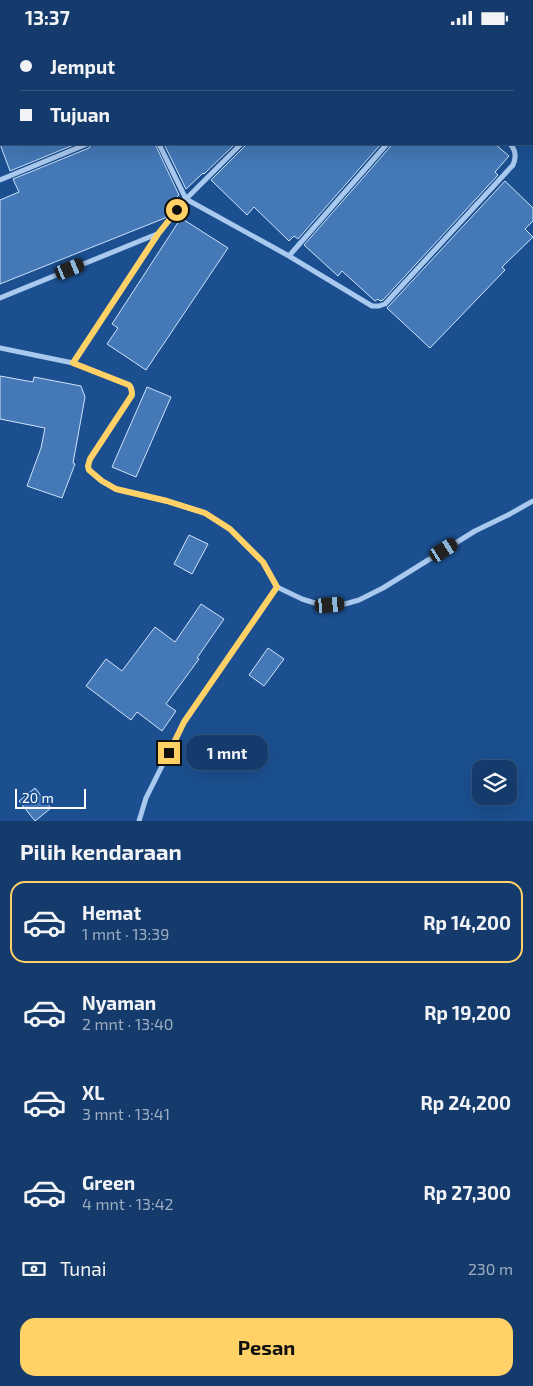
<!DOCTYPE html>
<html lang="id">
<head>
<meta charset="utf-8">
<style>
  :root { --surface:#143b6b; --page:#1d4271; --text:#f1f3f6; --muted:#9dadc1; --line:#33557e; --accent:#ffd166 }
  body { margin:0; font-family:"Exo 2",sans-serif; background:var(--page); color:var(--text); height:100vh; display:flex; flex-direction:column; font-size:19px; white-space:nowrap }
  * { box-sizing:border-box; margin:0 }
  p { font-size:16px; color:var(--muted) }
  .icon { flex:none; width:28px; height:28px; fill:none; stroke:currentColor; stroke-width:2; stroke-linecap:round; stroke-linejoin:round }
  .map { position:relative; height:786px; overflow:hidden }
  .drawer { display:flex; flex-direction:column; background:var(--surface); flex:1 }
  .drawer>* { flex:none }
  .hud { position:absolute; left:0px; top:0px; width:534px; height:110px; box-shadow:0 5px 20px #0002,0 0 0 1px var(--line); display:grid; align-content:center; height:110px; padding:0 20px; background:var(--surface) }
  .buttons { position:absolute; left:472px; top:725px; display:grid; gap:10px }
  .buttons a { display:grid; place-items:center; width:45px; height:45px; border-radius:10px; background:var(--surface); box-shadow:0 5px 20px #0002,0 0 0 1px var(--line); font-size:25px }
  .scale { position:absolute; left:15px; bottom:12px; width:71px; box-sizing:border-box; padding-left:5px; border:2px solid #fff; border-top:0; font-size:14px; line-height:18px; white-space:nowrap; color:#fff; -webkit-text-stroke:4px #1b4f8f; paint-order:stroke }
  .end { position:absolute; width:22px; height:22px; margin:-11px; border:6px solid #ffd166; background:#111; box-shadow:0 0 0 2px #111 }
  .from { border-radius:50% }
  .bubble { position:absolute; height:35px; border-radius:15px; background:var(--surface); box-shadow:0 5px 20px #0002,0 0 0 1px var(--line); font-size:16px; font-weight:700; line-height:35px; text-align:center }
  .car { position:absolute; width:15px; height:30px; margin:-15px -8px; border-radius:6px; box-shadow:0 0 4px 1px #0007; background:linear-gradient(#222 24%,#8ab4d8 0 40%,#222 0 76%,#8ab4d8 0 86%,#222 0) }
  .hud b { display:flex; align-items:center; gap:18px; height:48px; font-size:19px }
  .hud b+b { border-top:1px solid var(--line) }
  .hud i { width:12px; height:12px; background:var(--text) }
  ul { padding:0; list-style:none }
  li { display:flex; align-items:center; gap:15px; height:82px; margin:0 10px 8px; padding:0 10px; border:2px solid transparent; border-radius:15px }
  li div { flex:1 }
  li b { display:block; font-size:19px }
  li em { font-style:normal; font-weight:700 }
  li.active { border-color:var(--accent) }
  li>.icon { width:45px; height:45px; stroke-width:1.5 }
  h2 { padding:0 20px; font-size:22px; line-height:60px }
  .pay { display:flex; align-items:center; gap:12px; height:55px; padding:0 20px; font-size:19px }
  .pay p { margin-inline-start:auto }
  .primary-button { display:flex; gap:10px; margin-top:auto; padding:10px 20px }
  .primary-button a { flex:1; height:58px; border-radius:15px; background:var(--accent); color:#111; font-size:20px; font-weight:700; line-height:58px; text-align:center }
  .status { display:flex; justify-content:space-between; align-items:center; height:35px; padding:0 25px; background:var(--surface); direction:ltr }
  .status svg { height:14px; fill:currentColor }
  .map>svg:first-child { display:block }
</style>
</head>
<body>
<div class="status"><b>13:37</b><svg viewBox="0 0 49 12"><path d="M0 12V9h3v3zM5 12V6h3v6zM10 12V3h3v9zM15 12V0h3v12zM26 1h20v11H26zM47 4h2v5h-2z"/></svg></div>
<div class="map">
<svg width="533" height="786" viewBox="0 0 533 786">
  <rect width="100%" height="100%" fill="#1b4f8f"/>
  <path fill="#4478b7" stroke="#cfe3fa" d="M0,109H76L10,136Z
    M91,109H155L179,160L166,173L171,176L165,183L0,249V165L19,157L13,144L89,113Z
    M164,109H235L204,139L203,138L186,154Z
    M245,109H381L298,204L294,201L289,206L254,172L247,180L211,145L244,112Z
    M391,109H495L509,121L495,137L498,140L383,265L380,266L378,264L375,266L342,236L338,241L304,210L390,112Z
    M505,146L533,173V186L525,194L533,202L502,232L505,235L430,313L387,273Z
    M181,183L228,213L146,335L107,309L118,293L112,289Z
    M0,341L33,347L34,342L81,351L85,362L73,428L75,429L62,463L27,451L41,413L45,393L0,384Z
    M147,352L171,362L136,442L112,432Z
    M189,500L208,509L192,539L174,529Z
    M201,569L224,584L197,623L199,624L166,669L176,676L162,696L137,677L131,685L86,651L106,624L122,636L155,592L175,607Z
    M268,613L284,624L264,651L249,640Z
    M35,753L51,773L35,786L19,766Z"/>
  <g fill="none" stroke-linecap="round" stroke-linejoin="round">
    <path stroke="#a9c9ee" stroke-width="5" d="M109,0V1
      M231,0V1
      M340,0L341,1
      M75,1L78,0
      M345,1L347,0
      M0,32H1
      M159,109L186,164L289,221L372,271H379L385,269L513,130C516,123 516,115 510,109
      M0,145L87,109
      M289,221L387,109
      M0,263L157,199
      M0,313L73,328L129,350L131,352L132,360L90,424L88,431L89,435L102,446L116,454L167,466L205,478L230,494L263,527L277,552
      M73,328L158,199L186,164L241,109
      M139,786L146,763L184,687L277,552L302,564L318,569H345L359,565L383,553L475,496L508,480L533,466"/>
  </g>
  <g fill="none" stroke-linecap="round" stroke-linejoin="round">
    <path stroke="#ffd166" stroke-width="6" d="M169,718L184,687L277,552L263,527L230,494L205,478L167,466L116,454L102,446L89,435L88,431L90,424L132,360C132,356 132,353 129,350L73,328L158,199L177,175"/>
  </g>
</svg>
<div class="buttons">
<a><svg class="icon" aria-label="layers" viewBox="0 0 24 24"><path d="M12 4l9 5-9 5-9-5zM3 14l9 5 9-5"/></svg></a>
</div>
<div class="scale">20 m</div>
<i class="end from" style="left:177px;top:175px"></i>
<i class="end" style="left:169px;top:718px"></i>
<div class="bubble" style="left:186px;top:700px;width:82px">1 mnt</div>
<i class="car" style="left:70px;top:234px;rotate:68deg"></i>
<i class="car" style="left:444px;top:515px;rotate:58deg"></i>
<i class="car" style="left:330px;top:570px;rotate:85deg"></i>
<div class="hud">
<b><i class="from"></i>Jemput</b>
<b><i></i>Tujuan</b>
</div>
</div>
<section class="drawer">
<h2>Pilih kendaraan</h2>
<ul>
<li class="active"><svg class="icon" aria-label="car" viewBox="0 0 24 24"><path d="M5 17H2v-5l4-1 3-4h7l3 4 3 1v5h-3M9 17h6M6 11h13"/><circle cx="7" cy="17" r="2"/><circle cx="17" cy="17" r="2"/></svg><div><b>Hemat</b><p>1 mnt · 13:39</p></div><em>Rp 14,200</em></li>
<li><svg class="icon" aria-label="car" viewBox="0 0 24 24"><path d="M5 17H2v-5l4-1 3-4h7l3 4 3 1v5h-3M9 17h6M6 11h13"/><circle cx="7" cy="17" r="2"/><circle cx="17" cy="17" r="2"/></svg><div><b>Nyaman</b><p>2 mnt · 13:40</p></div><em>Rp 19,200</em></li>
<li><svg class="icon" aria-label="car" viewBox="0 0 24 24"><path d="M5 17H2v-5l4-1 3-4h7l3 4 3 1v5h-3M9 17h6M6 11h13"/><circle cx="7" cy="17" r="2"/><circle cx="17" cy="17" r="2"/></svg><div><b>XL</b><p>3 mnt · 13:41</p></div><em>Rp 24,200</em></li>
<li><svg class="icon" aria-label="car" viewBox="0 0 24 24"><path d="M5 17H2v-5l4-1 3-4h7l3 4 3 1v5h-3M9 17h6M6 11h13"/><circle cx="7" cy="17" r="2"/><circle cx="17" cy="17" r="2"/></svg><div><b>Green</b><p>4 mnt · 13:42</p></div><em>Rp 27,300</em></li>
</ul>
<div class="pay"><svg class="icon" aria-label="cash" viewBox="0 0 24 24"><path d="M3 7h18v10H3z"/><circle cx="12" cy="12" r="2"/></svg>Tunai<p>230 m</p></div>
<div class="primary-button"><a>Pesan</a></div>
</section>
</body>
</html>
